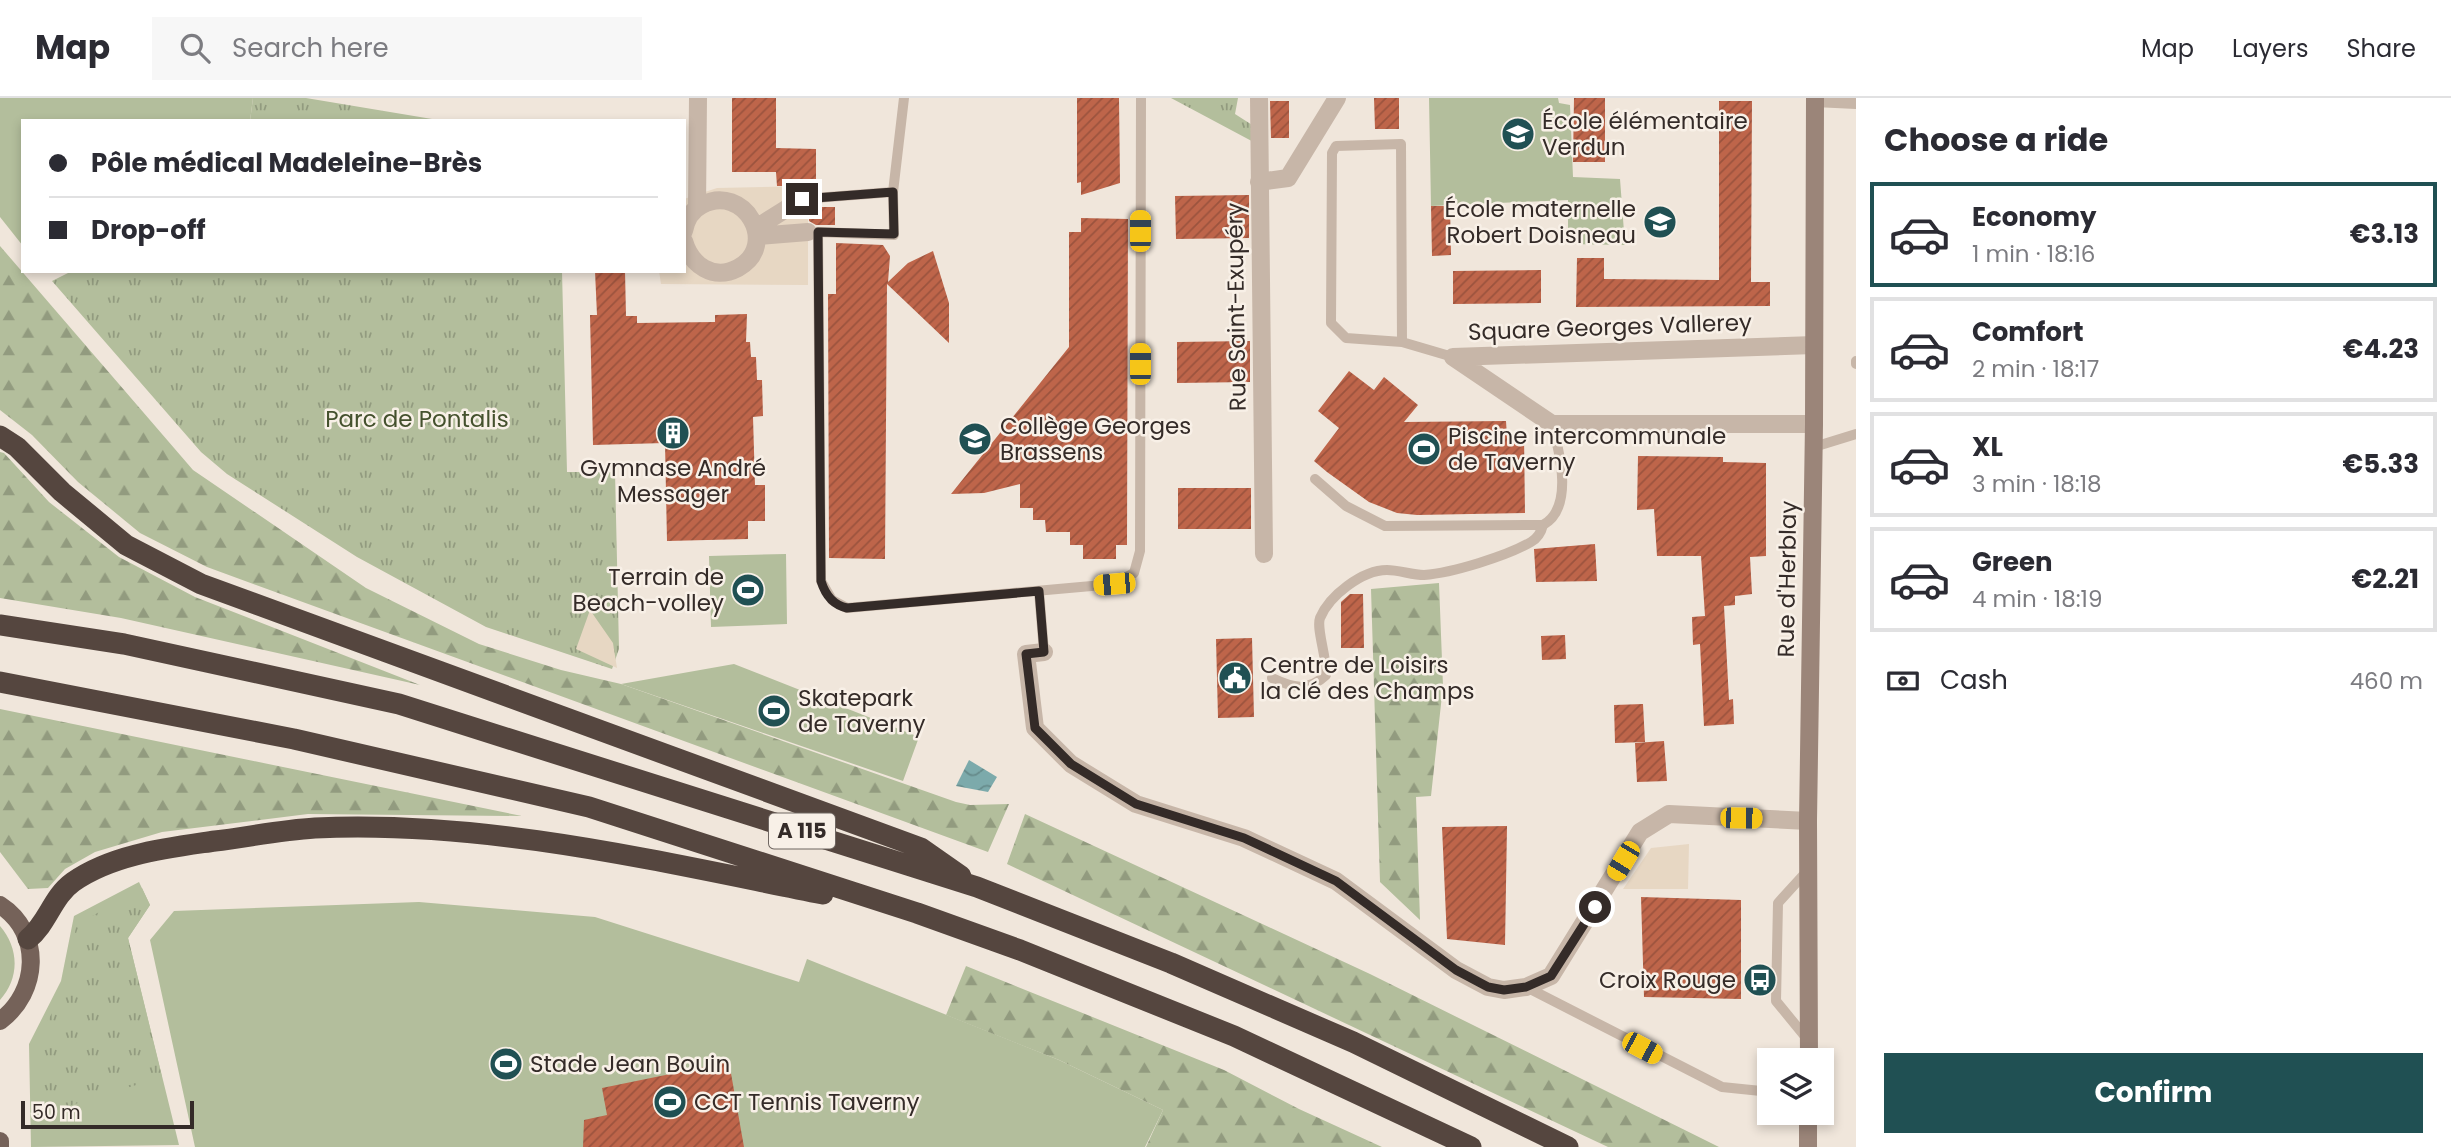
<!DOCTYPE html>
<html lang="en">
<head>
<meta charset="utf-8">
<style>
  :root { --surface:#fff; --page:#f7f7f7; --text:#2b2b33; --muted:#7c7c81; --line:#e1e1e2; --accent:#205053 }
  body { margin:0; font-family:Poppins,sans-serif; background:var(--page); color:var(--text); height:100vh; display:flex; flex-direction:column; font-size:26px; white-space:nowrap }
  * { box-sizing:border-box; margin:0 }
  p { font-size:23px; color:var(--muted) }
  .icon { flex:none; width:38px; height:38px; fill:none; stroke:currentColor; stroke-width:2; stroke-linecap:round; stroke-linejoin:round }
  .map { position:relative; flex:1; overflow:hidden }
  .details { display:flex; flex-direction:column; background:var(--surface); width:595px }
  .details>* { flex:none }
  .hud { position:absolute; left:21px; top:21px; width:665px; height:154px; border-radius:0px; box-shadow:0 4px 10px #0003; display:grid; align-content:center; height:154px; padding:0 28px; background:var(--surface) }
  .buttons { position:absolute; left:1757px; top:950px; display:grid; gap:14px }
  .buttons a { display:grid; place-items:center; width:77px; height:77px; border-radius:0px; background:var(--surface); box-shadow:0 4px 10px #0003; font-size:35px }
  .scale { position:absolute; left:21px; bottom:18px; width:173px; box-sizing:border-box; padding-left:7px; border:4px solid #342b28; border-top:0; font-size:19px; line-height:24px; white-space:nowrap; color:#342b28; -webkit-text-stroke:5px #f8f0e7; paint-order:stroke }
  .end { position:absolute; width:32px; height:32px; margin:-16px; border:9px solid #342b28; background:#fff; box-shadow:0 0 0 4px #fff }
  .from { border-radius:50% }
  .car { position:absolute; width:21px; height:42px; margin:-21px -10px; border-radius:9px; box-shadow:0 0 5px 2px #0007; background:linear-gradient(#f5c518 24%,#345 0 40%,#f5c518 0 76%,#345 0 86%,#f5c518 0) }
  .hud b { display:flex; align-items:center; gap:24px; height:66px; font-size:26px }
  .hud b+b { border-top:2px solid var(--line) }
  .hud i { width:18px; height:18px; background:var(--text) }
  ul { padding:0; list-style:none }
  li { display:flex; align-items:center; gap:21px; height:105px; margin:0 14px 10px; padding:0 14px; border:4px solid var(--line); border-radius:0px }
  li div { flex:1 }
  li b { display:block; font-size:26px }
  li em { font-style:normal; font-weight:700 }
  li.active { border-color:var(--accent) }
  li>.icon { width:63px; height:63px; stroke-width:1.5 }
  h2 { padding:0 28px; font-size:32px; line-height:84px }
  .pay { display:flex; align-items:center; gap:18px; height:77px; padding:0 28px; font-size:26px }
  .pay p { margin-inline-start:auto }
  .cta { display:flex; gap:14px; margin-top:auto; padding:14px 28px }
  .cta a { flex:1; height:80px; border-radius:0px; background:var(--accent); color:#fff; font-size:28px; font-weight:700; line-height:80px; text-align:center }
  header { display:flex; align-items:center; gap:42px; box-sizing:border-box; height:98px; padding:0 35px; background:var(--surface); border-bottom:2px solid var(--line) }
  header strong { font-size:33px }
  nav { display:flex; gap:38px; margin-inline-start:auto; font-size:24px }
  .search { width:490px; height:63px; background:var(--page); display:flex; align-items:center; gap:18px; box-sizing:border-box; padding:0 24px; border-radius:0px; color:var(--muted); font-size:26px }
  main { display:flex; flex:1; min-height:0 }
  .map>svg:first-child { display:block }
</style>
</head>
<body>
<header>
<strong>Map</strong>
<div class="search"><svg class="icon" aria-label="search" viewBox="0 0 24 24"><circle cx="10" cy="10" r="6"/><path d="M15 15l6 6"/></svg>Search here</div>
<nav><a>Map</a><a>Layers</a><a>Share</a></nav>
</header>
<main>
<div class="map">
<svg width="1856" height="1049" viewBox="0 0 1856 1049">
  <defs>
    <pattern id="forest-firs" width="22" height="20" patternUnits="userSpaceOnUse" patternTransform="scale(1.75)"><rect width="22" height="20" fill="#b3be9c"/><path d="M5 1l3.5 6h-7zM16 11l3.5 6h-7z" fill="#929b7f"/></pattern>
    <pattern id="park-tufts" width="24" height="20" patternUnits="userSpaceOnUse" patternTransform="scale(1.75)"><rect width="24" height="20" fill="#b3be9c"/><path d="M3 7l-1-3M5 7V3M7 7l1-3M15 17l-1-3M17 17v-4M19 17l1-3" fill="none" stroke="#929b7f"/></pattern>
    <pattern id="water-waves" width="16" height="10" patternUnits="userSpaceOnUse" patternTransform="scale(1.75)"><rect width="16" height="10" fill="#7caaab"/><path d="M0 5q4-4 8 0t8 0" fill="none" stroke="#668b8b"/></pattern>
    <pattern id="building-hatch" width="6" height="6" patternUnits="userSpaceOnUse" patternTransform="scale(1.75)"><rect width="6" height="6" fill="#be654a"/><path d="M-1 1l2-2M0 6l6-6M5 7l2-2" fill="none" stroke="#9b533e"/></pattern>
  </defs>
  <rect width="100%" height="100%" fill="#f0e6db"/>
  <path fill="#b3be9c" d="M0,0H253L250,23H23V148L0,119Z
    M1429,0H1558L1559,5L1570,7L1573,79L1620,81L1625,147L1568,146V102L1431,108Z
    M786,456L787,526L711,529L709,458Z
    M734,566L919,639L903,683L621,586Z
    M139,784L150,807L128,840L179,1047L31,1049L29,946L61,883L74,818Z
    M419,804L595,819L799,884L807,861L1059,962L1163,1012L1145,1049H195L150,842L174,813Z
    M0,828C19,850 20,880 0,902Z"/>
  <path fill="url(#forest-firs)" d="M0,148L193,372L366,490L479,546L561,572L621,586L956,704L970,707L1009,706L988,754L207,469L140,435L78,384L32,337L0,312Z
    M0,354L4,355L49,404L119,459L195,499L420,587L121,520L0,500Z
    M1439,485L1443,588L1431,698L1416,699L1420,822L1380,784L1371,491Z
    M0,611L522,718L308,716L162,734L95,754L65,771L48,790L28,791L0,754Z
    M1025,716L1370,876L1719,1049H1608L1007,766Z
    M966,868L1224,972L1299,1011L1382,1049H1146L1163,1012L1059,962L946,917Z"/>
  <path fill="url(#park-tufts)" d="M253,0H306L432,21L250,23Z
    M1171,0H1238L1235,16L1260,32L1261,48Z
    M72,173H562L567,374H615L619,551L612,571L486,529L357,459L227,376L201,354L52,183Z
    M142,790L150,807L128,840L162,979L46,1015L35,945L68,887L76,827Z"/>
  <path fill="#e7d7c3" d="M808,88V187L661,186L659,173H684V101L717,90Z
    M590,512L613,545L617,570L576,551Z
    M1689,746L1688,791H1623L1651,750Z"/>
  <path fill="url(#water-waves)" d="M969,662L997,679L988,694L956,688Z"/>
  <path fill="url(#building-hatch)" d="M732,0H776V50L816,51V88H777L776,74H732Z
    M1077,0H1119L1120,85L1081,97V84L1077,85Z
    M1374,0H1399V31H1375Z
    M1574,0H1605V64H1573Z
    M1270,3H1289V40H1271Z
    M1719,3H1752L1751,184H1770V208L1576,209L1577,160H1604V181L1719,182Z
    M1249,97V140L1176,141L1175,98Z
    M1431,108H1450L1451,157L1432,158Z
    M821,109H835V127H816L809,123V112Z
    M1081,120L1128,121L1127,447H1116V461H1083V447H1070V434H1046L1045,422H1033V410H1020V386L984,395L951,396L1069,249V134H1081Z
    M836,145L883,147L890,158L888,184L908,165L933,153L949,205V245L887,186L885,461L829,460L828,196H836Z
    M1541,172V205L1453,206V173Z
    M595,173H625L626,218H637V225L715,224V217L747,216L746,244H750L751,259H756L757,282H762L763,318L753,319L755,387H765V423H748V441L667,443L665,345L593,347L590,217H597Z
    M1250,243V284L1177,285V244Z
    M1349,273L1374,292L1384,279L1418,307L1404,324L1506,323L1507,339L1524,338L1525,415L1417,417L1397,415L1369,404L1327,374L1314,363L1339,330L1318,313Z
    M1638,358L1723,359V364L1766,365V458L1750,459L1752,496L1735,498V507L1724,508L1729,602L1733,601L1734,626L1704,628L1700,546L1693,547L1692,519L1705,518L1701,458H1657L1654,411L1637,412Z
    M1178,390H1251V431H1178Z
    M1595,446L1597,483L1536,484L1534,451Z
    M1350,496H1363L1364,550H1341V504Z
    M1565,537L1566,561L1542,562L1541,538Z
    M1252,540L1254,619L1218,620L1216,541Z
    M1643,606L1645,644L1615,645L1614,607Z
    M1664,643L1667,683L1637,684L1635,645Z
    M1507,728L1505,847L1447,841L1442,729Z
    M1641,799L1741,802V901L1644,899Z
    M729,964L744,1049H583L584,1022L607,1017L602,990Z"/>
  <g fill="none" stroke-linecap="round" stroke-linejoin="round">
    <path stroke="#c7b6a8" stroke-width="10" d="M904,0L893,94L894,137L818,134L821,483L832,502L847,510L1114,486L1134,475L1140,453L1141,0
      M815,100L893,94
      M1402,244L1401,46L1336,48L1332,55L1331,225L1346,240L1402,244L1453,259
      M1856,263V266
      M1814,349L1856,336
      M1315,381L1346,408L1385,428L1543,427C1574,410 1560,355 1552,326
      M1039,493L1044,554
      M1272,580C1293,590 1308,594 1326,577C1327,559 1316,531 1320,520C1329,498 1362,472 1387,472C1399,472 1412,477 1424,477C1452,475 1507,458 1531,444C1538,440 1541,435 1543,427
      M1808,772L1778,805L1776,903L1808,942
      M1526,889L1722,989L1761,993"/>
    <path stroke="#c7b6a8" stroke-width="18" d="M1259,0L1264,456
      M1815,0L1856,2
      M1259,84L1288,80L1337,0
      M697,110L698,0
      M756,130L802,101L815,100
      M684,133C686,122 692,112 702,107C744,85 780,147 738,170C713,183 691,167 684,143
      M757,138L808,134
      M1814,247L1453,259L1552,326H1814
      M1044,554L1026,556L1035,630L1071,666L1136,706L1244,740L1336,783L1456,872L1488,889L1504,892L1526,889L1551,878L1640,734L1669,716L1808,723"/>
    <path stroke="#9b8579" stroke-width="18" d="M1809,962L1808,723L1814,326L1815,0
      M1808,1049V1015"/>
    <path stroke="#756259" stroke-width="18" d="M0,807C43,835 39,894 0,923
      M0,1043V1049"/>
    <path stroke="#55463f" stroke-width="21" d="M0,338L17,349L62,394L126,447L201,486L921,750L961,778
      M0,527L124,546L399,606L977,789L1171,865L1353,944L1568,1049
      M0,584L294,641L589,709L917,815L1020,852L1234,938L1471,1049
      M28,841C48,825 52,799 73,784C113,756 168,750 215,743C248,739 281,732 315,730C486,722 656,763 823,796"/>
  </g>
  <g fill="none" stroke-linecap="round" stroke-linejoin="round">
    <path stroke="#342b28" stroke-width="9" d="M802,101L893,94L894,136L818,134L821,483C825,496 833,507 847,510L1039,493L1044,554L1026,556L1035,630L1071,666L1136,706L1244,740L1336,783L1456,872L1488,889L1504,892L1526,889L1551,878L1595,809"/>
  </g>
  <defs>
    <symbol id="school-disc" viewBox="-11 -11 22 22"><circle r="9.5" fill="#205053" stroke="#f8f0e7"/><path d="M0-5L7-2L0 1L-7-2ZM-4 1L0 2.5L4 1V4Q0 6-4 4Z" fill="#fff"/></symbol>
    <symbol id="building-disc" viewBox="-11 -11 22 22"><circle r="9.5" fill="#205053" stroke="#f8f0e7"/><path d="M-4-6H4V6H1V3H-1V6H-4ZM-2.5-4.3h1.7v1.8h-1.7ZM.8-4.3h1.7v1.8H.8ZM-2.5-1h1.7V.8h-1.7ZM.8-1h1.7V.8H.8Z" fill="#fff"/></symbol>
    <symbol id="stadium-disc" viewBox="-11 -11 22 22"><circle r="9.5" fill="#205053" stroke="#f8f0e7"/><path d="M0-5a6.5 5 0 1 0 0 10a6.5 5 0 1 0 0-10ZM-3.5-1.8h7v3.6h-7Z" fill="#fff"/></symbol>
    <symbol id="civic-disc" viewBox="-11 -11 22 22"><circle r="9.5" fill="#205053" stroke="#f8f0e7"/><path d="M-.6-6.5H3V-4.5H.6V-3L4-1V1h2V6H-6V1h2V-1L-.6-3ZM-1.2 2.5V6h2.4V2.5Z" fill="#fff"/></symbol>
    <symbol id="bus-disc" viewBox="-11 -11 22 22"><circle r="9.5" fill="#205053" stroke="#f8f0e7"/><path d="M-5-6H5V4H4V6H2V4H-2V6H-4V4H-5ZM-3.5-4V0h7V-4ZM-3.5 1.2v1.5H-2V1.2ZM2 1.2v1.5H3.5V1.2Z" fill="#fff"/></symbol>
  </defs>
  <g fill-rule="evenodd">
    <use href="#school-disc" x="1499" y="17" width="38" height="38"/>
    <use href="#school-disc" x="1641" y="105" width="38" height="38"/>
    <use href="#building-disc" x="654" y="316" width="38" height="38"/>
    <use href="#school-disc" x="956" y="322" width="38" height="38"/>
    <use href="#stadium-disc" x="1405" y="332" width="38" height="38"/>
    <use href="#stadium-disc" x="729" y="473" width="38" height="38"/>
    <use href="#civic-disc" x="1216" y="561" width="38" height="38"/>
    <use href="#stadium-disc" x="755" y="594" width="38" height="38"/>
    <use href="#bus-disc" x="1741" y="863" width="38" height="38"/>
    <use href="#stadium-disc" x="487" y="947" width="38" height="38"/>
    <use href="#stadium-disc" x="651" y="985" width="38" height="38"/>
  </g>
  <g text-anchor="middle" stroke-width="5" stroke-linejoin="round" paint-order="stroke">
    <rect fill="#f8f0e7" stroke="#6f6661" stroke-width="2" x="769" y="715.5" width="66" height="35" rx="5"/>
    <g font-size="21" font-weight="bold" fill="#342b28">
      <text x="802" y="740">A 115</text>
    </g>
    <g font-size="23" fill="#342b28" stroke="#f8f0e7" text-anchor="start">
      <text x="1542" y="31">École élémentaire<tspan x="1542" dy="26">Verdun</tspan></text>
      <text x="1636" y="119" text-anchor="end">École maternelle<tspan x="1636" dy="26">Robert Doisneau</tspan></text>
      <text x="1000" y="336">Collège Georges<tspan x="1000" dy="26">Brassens</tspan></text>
      <text x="1448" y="346">Piscine intercommunale<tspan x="1448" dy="26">de Taverny</tspan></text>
      <text x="673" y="378" text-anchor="middle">Gymnase André<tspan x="673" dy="26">Messager</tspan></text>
      <text x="724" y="487" text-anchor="end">Terrain de<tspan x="724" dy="26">Beach-volley</tspan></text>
      <text x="1260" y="575">Centre de Loisirs<tspan x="1260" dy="26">la clé des Champs</tspan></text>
      <text x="798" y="608">Skatepark<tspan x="798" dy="26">de Taverny</tspan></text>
      <text x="1736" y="890" text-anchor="end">Croix Rouge</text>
      <text x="530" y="974">Stade Jean Bouin</text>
      <text x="694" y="1012">CCT Tennis Taverny</text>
    </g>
    <g font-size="23" fill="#342b28" stroke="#f8f0e7">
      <text transform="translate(1236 209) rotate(-91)" y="8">Rue Saint-Exupéry</text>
      <text transform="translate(1610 229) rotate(-2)" y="8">Square Georges Vallerey</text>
      <text transform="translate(1787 481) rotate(-89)" y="8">Rue d'Herblay</text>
    </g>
    <g font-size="23" fill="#44512d" stroke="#f8f0e7">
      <text x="417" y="329">Parc de Pontalis</text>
    </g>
  </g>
</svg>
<div class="buttons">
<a><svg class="icon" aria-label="layers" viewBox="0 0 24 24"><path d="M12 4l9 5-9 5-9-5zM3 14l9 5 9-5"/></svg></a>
</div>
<div class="scale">50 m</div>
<i class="end from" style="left:1595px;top:809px"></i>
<i class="end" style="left:802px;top:101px"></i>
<i class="car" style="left:1140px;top:133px;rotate:0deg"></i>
<i class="car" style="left:1140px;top:266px;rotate:0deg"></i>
<i class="car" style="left:1114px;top:486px;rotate:265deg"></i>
<i class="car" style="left:1741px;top:720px;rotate:91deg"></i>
<i class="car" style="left:1623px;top:763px;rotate:211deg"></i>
<i class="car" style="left:1642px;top:950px;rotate:118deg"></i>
<div class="hud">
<b><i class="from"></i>Pôle médical Madeleine-Brès</b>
<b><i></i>Drop-off</b>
</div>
</div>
<section class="details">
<h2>Choose a ride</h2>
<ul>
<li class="active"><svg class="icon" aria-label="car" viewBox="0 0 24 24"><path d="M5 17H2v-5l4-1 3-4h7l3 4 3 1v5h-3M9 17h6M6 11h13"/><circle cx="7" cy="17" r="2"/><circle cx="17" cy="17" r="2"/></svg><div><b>Economy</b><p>1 min · 18:16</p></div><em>€3.13</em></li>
<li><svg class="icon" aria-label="car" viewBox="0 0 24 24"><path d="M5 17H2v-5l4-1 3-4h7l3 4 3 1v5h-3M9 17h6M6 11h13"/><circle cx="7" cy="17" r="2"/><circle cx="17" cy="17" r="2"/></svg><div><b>Comfort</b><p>2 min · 18:17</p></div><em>€4.23</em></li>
<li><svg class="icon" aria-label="car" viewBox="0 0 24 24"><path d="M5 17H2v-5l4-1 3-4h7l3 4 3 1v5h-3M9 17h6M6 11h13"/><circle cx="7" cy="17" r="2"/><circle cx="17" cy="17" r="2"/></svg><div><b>XL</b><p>3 min · 18:18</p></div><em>€5.33</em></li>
<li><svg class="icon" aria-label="car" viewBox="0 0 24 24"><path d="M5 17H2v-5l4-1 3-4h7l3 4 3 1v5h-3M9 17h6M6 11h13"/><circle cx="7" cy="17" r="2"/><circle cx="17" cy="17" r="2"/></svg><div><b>Green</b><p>4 min · 18:19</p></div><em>€2.21</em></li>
</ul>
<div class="pay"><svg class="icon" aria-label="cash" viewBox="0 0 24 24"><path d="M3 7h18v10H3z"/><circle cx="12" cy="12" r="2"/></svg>Cash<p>460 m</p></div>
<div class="cta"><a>Confirm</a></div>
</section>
</main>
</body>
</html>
